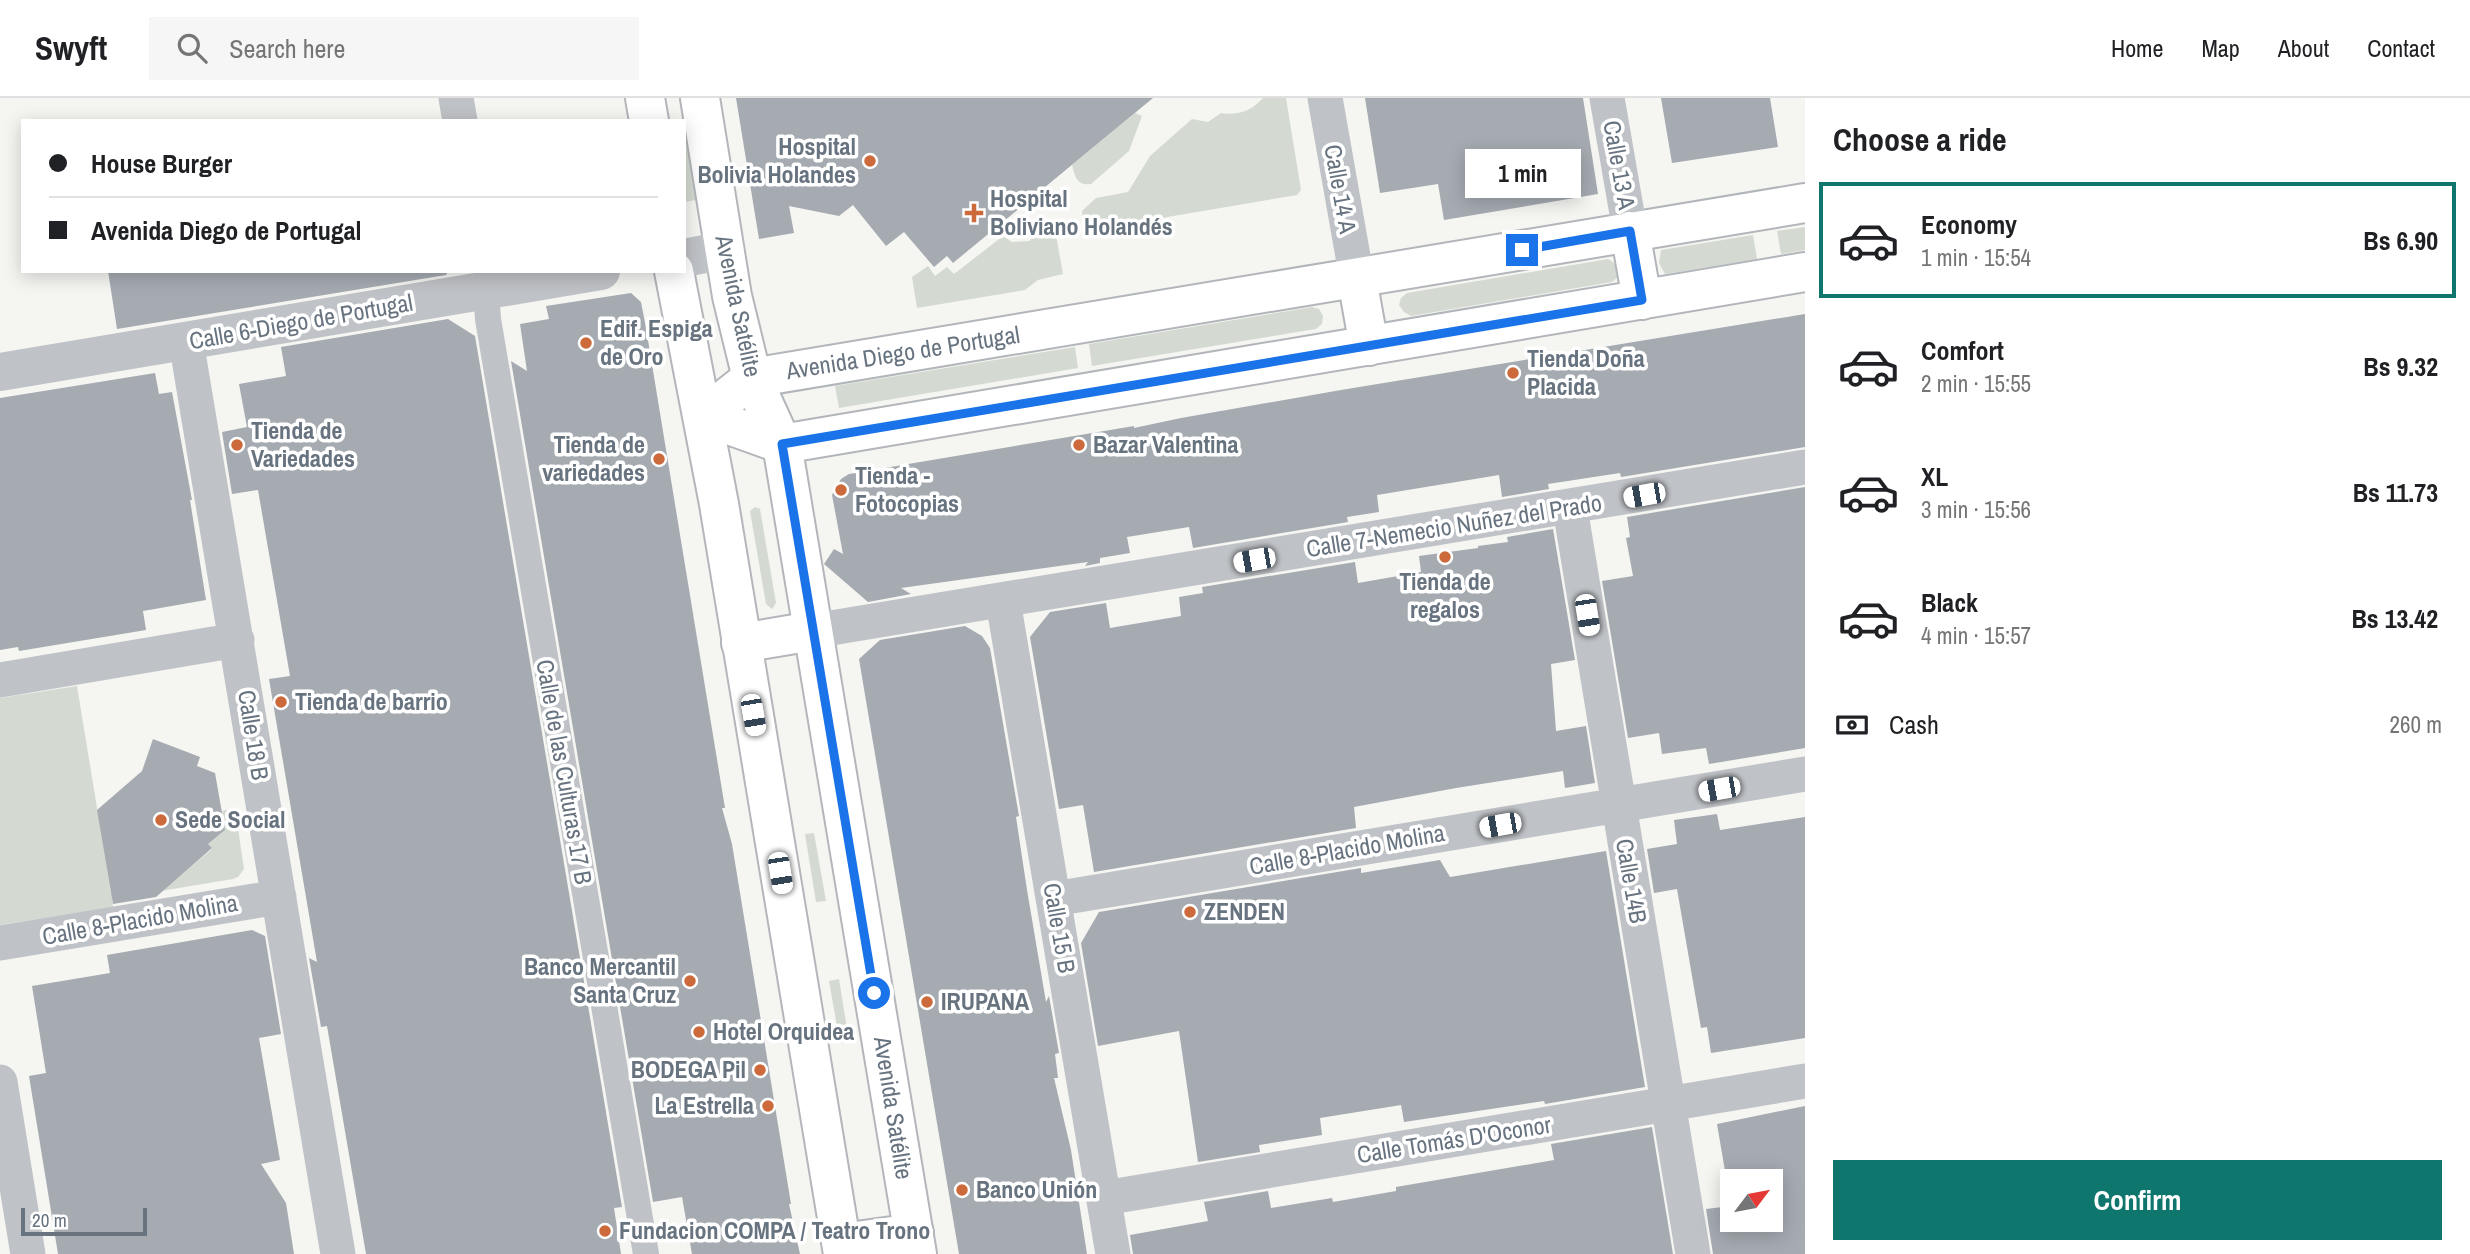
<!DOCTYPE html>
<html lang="en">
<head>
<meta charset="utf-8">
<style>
  :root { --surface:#fff; --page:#f6f6f6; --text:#202124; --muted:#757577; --line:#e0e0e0; --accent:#0f766e }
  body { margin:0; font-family:"Archivo Narrow",sans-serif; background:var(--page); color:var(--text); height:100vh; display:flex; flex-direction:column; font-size:26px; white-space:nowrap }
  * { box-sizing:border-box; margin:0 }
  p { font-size:23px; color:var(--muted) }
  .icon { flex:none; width:38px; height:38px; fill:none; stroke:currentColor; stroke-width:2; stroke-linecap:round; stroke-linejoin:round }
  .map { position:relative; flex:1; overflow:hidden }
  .details { display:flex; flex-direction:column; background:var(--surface); width:665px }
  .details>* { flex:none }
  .hud { position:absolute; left:21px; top:21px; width:665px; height:154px; border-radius:0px; box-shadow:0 4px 18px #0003; display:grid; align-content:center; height:154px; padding:0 28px; background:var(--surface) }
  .needle { width:46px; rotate:58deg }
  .tools { position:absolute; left:1720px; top:1071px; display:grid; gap:14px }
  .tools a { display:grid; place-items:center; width:63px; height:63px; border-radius:0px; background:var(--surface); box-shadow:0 4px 18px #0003; font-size:35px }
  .scale { position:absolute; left:21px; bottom:18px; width:126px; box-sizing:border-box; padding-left:7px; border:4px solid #687380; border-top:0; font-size:19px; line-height:24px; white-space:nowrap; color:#687380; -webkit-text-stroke:5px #fff; paint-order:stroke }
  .end { position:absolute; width:32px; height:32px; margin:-16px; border:9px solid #1a73e8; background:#fff; box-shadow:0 0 0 4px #fff }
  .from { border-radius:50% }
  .bubble { position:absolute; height:49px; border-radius:0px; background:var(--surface); box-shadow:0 4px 18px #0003; font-size:23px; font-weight:700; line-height:49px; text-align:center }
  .car { position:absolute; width:21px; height:42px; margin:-21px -10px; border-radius:9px; box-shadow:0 0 5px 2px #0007; background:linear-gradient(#fff 24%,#345 0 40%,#fff 0 76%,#345 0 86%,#fff 0) }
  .hud b { display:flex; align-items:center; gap:24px; height:66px; font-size:26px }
  .hud b+b { border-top:2px solid var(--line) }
  .hud i { width:18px; height:18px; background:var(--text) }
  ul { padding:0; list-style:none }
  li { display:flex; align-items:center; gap:21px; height:116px; margin:0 14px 10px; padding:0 14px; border:4px solid transparent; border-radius:0px }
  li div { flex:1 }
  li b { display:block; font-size:26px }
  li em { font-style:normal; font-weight:700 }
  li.selected { border-color:var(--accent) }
  li>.icon { width:63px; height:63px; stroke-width:1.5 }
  h2 { padding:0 28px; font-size:32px; line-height:84px }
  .pay { display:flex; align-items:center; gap:18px; height:77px; padding:0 28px; font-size:26px }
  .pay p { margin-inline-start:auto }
  .action { display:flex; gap:14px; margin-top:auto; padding:14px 28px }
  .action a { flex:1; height:80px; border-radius:0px; background:var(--accent); color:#fff; font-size:28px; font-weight:700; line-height:80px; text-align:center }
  header { display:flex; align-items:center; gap:42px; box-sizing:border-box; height:98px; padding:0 35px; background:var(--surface); border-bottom:2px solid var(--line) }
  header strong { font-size:33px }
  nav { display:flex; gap:38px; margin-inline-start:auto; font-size:24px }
  .search { width:490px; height:63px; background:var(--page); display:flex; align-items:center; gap:18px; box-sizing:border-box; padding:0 24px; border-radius:0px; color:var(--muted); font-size:26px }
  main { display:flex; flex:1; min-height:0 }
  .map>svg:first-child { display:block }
</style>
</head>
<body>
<header>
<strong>Swyft</strong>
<div class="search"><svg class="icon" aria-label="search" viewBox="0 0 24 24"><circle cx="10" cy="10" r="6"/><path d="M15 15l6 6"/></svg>Search here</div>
<nav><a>Home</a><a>Map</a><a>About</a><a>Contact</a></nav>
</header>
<main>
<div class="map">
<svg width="1805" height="1156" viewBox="0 0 1805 1156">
  <rect width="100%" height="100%" fill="#f5f5f2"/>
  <path fill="#d4dad2" d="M1263,0H1286L1301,92L1297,97L1085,133L1082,113L1096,100L1128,94L1150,58L1192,21L1208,24L1221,15C1238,18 1251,13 1263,0Z
    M1135,15L1142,18L1129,53L1091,86C1077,88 1075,79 1072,67Z
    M684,31L696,102L684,104Z
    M1805,129V152L1781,156L1777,133Z
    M1056,137L1063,176L1038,182L1025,192L917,210L912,179L928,168L935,178L947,169L954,176L1003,138L1012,144L1030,143L1032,138Z
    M1753,137L1757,161L1665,176L1659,165L1661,152Z
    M1608,161C1617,166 1619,169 1618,179L1612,184L1411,218L1404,214L1399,207L1401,200L1407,195Z
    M1312,209L1319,211L1323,218L1322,226L1316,231L1092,268L1089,246Z
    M1075,249L1078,270L839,310L835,288Z
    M755,409L760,411L776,505L772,511L766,506L750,413Z
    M77,588L111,795L175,782L212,751L208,746L225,732L222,713L235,710L244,771L238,779L233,781L112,801L113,809L0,827V600Z
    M814,735L826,803L816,804L805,736Z
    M839,881L849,943L840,945L829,883Z"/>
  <path fill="#a5abb1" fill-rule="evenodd" d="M736,0H1153L953,165L947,158L934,169L904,134L886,148L853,107L839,118L789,108L794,135L759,141Z
    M1365,0H1583L1598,96L1444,122L1438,86L1380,95Z
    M1661,0H1770L1778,49L1672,65Z
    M108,173H448L446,177L117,231Z
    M631,195L641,204L646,230L725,710H722L732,746L791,1106H789L800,1156H692L682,1099L653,1104L511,263L527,273L520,226L549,221L546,208Z
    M1805,216V349L1621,379L1620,375L1548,386L1549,391L1502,399L1499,377L1377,397L1379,414L1347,419L1348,424L1193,450L1189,429L1127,439L1130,455L1100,460V465L1085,468L1088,464L901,490L911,496L868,504L824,466L834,451L843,456L832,397L841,381L849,376L1134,328V330L1181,320L1341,292Z
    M448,221L475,238L622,1109L614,1110L621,1156H366L327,928L321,929L309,860L317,864L269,581L290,578L258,392L232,396L222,334L247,329L239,286L286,278L281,249Z
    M155,275L159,296L172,294L192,402H190L206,502L143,513L146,532L19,553L18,549L0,552V300Z
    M1805,389V650L1709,666L1706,650L1662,656L1659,635L1628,640L1602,483L1633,478L1626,440L1630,439L1627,419Z
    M1553,431L1575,562L1551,566L1556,633L1586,628L1595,685L1565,690L1563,673L1456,690L1354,709L1356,730L1094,774L1083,707L1059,711L1030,539L1050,514L1106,505L1110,530L1181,518L1179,499L1203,495L1202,489L1355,464L1358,485L1421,474L1419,458L1478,450V448L1508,444L1507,439Z
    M965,528L982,538L990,550L1019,718L1016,719L1027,792L1046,904L1049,898L1059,955L1055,956L1058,980H1054L1071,1052L1087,1156H959L859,561L880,542Z
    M153,641L200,659L197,668L215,675L225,732L208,746L212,750L156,799L113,806L97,712L142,673Z
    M1717,716L1720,732L1805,719V940L1711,955L1707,929L1701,930L1677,791L1654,795L1647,751L1677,746L1674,722Z
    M1606,753L1645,989L1545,1006L1544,1003L1404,1024L1401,1007L1320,1020L1322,1037L1259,1047L1260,1054L1198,1064L1179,933L1098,948L1081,845L1099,814L1361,770V775L1440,762L1450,779Z
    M252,832L265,838L281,936L259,940L280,1062L261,1066L286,1105L294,1156H58L29,978L46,975L32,888L110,875L107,857Z
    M1805,1008V1156H1713L1706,1111L1731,1108L1717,1026ZM1732,1083H1771V1122H1732Z
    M1652,1029L1673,1156H1133L1130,1137L1208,1123L1204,1104L1268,1093L1271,1110L1332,1100L1333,1104L1396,1093V1089L1554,1062L1551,1046Z"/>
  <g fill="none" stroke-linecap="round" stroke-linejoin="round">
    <defs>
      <path id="secondary" d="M1630,133L1642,202
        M1357,181L1369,248
        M704,318L752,280L1805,105
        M704,318L782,346L1805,174
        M741,545L813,533
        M842,1145L914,1135"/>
      <path id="primary" d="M645,0L649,23
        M700,0L732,198L752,280L782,346L917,1156
        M674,173L719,406L843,1156"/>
    </defs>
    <use href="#secondary" stroke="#b2b6ba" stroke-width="42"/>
    <use href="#primary" stroke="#b3b6ba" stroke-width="42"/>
    <path stroke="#bfc2c6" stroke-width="26" d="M486,192L488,221L646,1156"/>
    <path stroke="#bfc2c6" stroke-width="35" d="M456,0L460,23
      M1325,0L1357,181
      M1607,0L1630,133
      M186,243L338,1156
      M1570,410L1693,1156
      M1003,503L1113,1156
      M813,533L1805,369
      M0,582L237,542
      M1054,801L1805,676
      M0,845L279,799
      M0,984L28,1156
      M1104,1100L1805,983"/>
    <path stroke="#bfc2c6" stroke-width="38" d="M684,160L725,152
      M0,274L601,173"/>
    <use href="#secondary" stroke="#fff" stroke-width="38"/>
    <use href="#primary" stroke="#fff" stroke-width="38"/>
  </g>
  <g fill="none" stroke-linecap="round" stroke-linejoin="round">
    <path stroke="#1a73e8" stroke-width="9" d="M874,895L782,346L1642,202L1630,133L1522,152"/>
  </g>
  <g fill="#cd6a3b" stroke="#fff" stroke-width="2.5">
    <circle cx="870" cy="63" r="7"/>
    <path d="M970.5 104.5h7v7h7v7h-7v7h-7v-7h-7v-7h7z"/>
    <circle cx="586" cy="245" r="7"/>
    <circle cx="1513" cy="275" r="7"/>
    <circle cx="237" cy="347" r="7"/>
    <circle cx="1079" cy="347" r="7"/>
    <circle cx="659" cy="361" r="7"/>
    <circle cx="841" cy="392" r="7"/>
    <circle cx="1445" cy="459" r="7"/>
    <circle cx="281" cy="604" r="7"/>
    <circle cx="161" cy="722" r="7"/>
    <circle cx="1190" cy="814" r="7"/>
    <circle cx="690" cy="883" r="7"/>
    <circle cx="927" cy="904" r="7"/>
    <circle cx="699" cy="934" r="7"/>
    <circle cx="760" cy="972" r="7"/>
    <circle cx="768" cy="1008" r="7"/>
    <circle cx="962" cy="1092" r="7"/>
    <circle cx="605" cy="1133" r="7"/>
  </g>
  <g text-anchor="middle" stroke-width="7" stroke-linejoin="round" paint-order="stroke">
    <g font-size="24" font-weight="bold" fill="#687380" stroke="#fff" text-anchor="start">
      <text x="856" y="57" text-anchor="end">Hospital<tspan x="856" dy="28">Bolivia Holandes</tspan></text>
      <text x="990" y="109">Hospital<tspan x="990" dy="28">Boliviano Holandés</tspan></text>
      <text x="600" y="239">Edif. Espiga<tspan x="600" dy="28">de Oro</tspan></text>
      <text x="1527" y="269">Tienda Doña<tspan x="1527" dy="28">Placida</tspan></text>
      <text x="251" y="341">Tienda de<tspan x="251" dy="28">Variedades</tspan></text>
      <text x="645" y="355" text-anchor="end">Tienda de<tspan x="645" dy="28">variedades</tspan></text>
      <text x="1093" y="355">Bazar Valentina</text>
      <text x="855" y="386">Tienda -<tspan x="855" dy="28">Fotocopias</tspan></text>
      <text x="1445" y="492" text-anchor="middle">Tienda de<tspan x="1445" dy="28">regalos</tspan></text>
      <text x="295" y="612">Tienda de barrio</text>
      <text x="175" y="730">Sede Social</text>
      <text x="1204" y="822">ZENDEN</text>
      <text x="676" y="877" text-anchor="end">Banco Mercantil<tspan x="676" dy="28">Santa Cruz</tspan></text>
      <text x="941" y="912">IRUPANA</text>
      <text x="713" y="942">Hotel Orquidea</text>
      <text x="746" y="980" text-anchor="end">BODEGA Pil</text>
      <text x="754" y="1016" text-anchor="end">La Estrella</text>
      <text x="976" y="1100">Banco Unión</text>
      <text x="619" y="1141">Fundacion COMPA / Teatro Trono</text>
    </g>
    <g font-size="24" fill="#687380" stroke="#fff">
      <text transform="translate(1619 67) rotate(80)" y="8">Calle 13 A</text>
      <text transform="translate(1340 91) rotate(80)" y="8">Calle 14 A</text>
      <text transform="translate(738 208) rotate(78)" y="8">Avenida Satélite</text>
      <text transform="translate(301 224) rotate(-10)" y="8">Calle 6-Diego de Portugal</text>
      <text transform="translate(903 255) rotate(-9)" y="8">Avenida Diego de Portugal</text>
      <text transform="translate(1454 428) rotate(-9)" y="8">Calle 7-Nemecio Nuñez del Prado</text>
      <text transform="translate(253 637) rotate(81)" y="8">Calle 18 B</text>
      <text transform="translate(564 674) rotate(80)" y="8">Calle de las Culturas 17 B</text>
      <text transform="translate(1347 752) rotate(-10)" y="8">Calle 8-Placido Molina</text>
      <text transform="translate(1631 783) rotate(80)" y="8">Calle 14B</text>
      <text transform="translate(140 822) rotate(-10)" y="8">Calle 8-Placido Molina</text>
      <text transform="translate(1059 830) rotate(80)" y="8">Calle 15 B</text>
      <text transform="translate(893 1010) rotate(81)" y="8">Avenida Satélite</text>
      <text transform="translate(1454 1042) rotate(-9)" y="8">Calle Tomás D'Oconor</text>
    </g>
  </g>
</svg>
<div class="tools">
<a><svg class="needle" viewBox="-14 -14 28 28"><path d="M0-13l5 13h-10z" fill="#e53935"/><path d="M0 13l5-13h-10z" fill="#757577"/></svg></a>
</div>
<div class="scale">20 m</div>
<i class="end from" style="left:874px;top:895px"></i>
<i class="end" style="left:1522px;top:152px"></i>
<div class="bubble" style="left:1465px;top:51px;width:116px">1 min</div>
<i class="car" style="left:1644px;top:397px;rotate:260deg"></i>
<i class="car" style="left:1254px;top:462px;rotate:260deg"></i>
<i class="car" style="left:1587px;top:517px;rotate:171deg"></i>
<i class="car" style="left:753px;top:617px;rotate:170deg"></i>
<i class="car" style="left:1719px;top:691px;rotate:260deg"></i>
<i class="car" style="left:1500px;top:727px;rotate:260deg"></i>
<i class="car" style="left:780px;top:775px;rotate:171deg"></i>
<div class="hud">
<b><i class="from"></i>House Burger</b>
<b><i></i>Avenida Diego de Portugal</b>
</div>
</div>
<section class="details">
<h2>Choose a ride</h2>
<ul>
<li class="selected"><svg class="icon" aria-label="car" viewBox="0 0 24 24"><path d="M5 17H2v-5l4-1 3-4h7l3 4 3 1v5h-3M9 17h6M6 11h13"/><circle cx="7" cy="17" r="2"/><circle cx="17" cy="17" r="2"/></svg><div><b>Economy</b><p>1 min · 15:54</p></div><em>Bs 6.90</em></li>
<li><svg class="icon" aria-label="car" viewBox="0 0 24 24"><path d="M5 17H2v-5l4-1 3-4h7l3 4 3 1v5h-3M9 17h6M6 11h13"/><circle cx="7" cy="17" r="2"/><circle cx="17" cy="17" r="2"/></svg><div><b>Comfort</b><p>2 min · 15:55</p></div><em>Bs 9.32</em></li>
<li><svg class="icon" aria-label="car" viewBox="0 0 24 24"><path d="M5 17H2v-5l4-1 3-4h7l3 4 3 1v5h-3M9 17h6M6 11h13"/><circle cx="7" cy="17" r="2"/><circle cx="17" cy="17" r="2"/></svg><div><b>XL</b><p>3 min · 15:56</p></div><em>Bs 11.73</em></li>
<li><svg class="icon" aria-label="car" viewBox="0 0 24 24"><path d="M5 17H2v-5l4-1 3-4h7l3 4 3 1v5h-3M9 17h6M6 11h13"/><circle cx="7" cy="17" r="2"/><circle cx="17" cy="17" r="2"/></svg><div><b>Black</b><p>4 min · 15:57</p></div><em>Bs 13.42</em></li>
</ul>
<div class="pay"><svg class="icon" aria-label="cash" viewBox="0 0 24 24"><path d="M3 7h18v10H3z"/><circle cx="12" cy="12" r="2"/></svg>Cash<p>260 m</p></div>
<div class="action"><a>Confirm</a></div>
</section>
</main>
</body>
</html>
